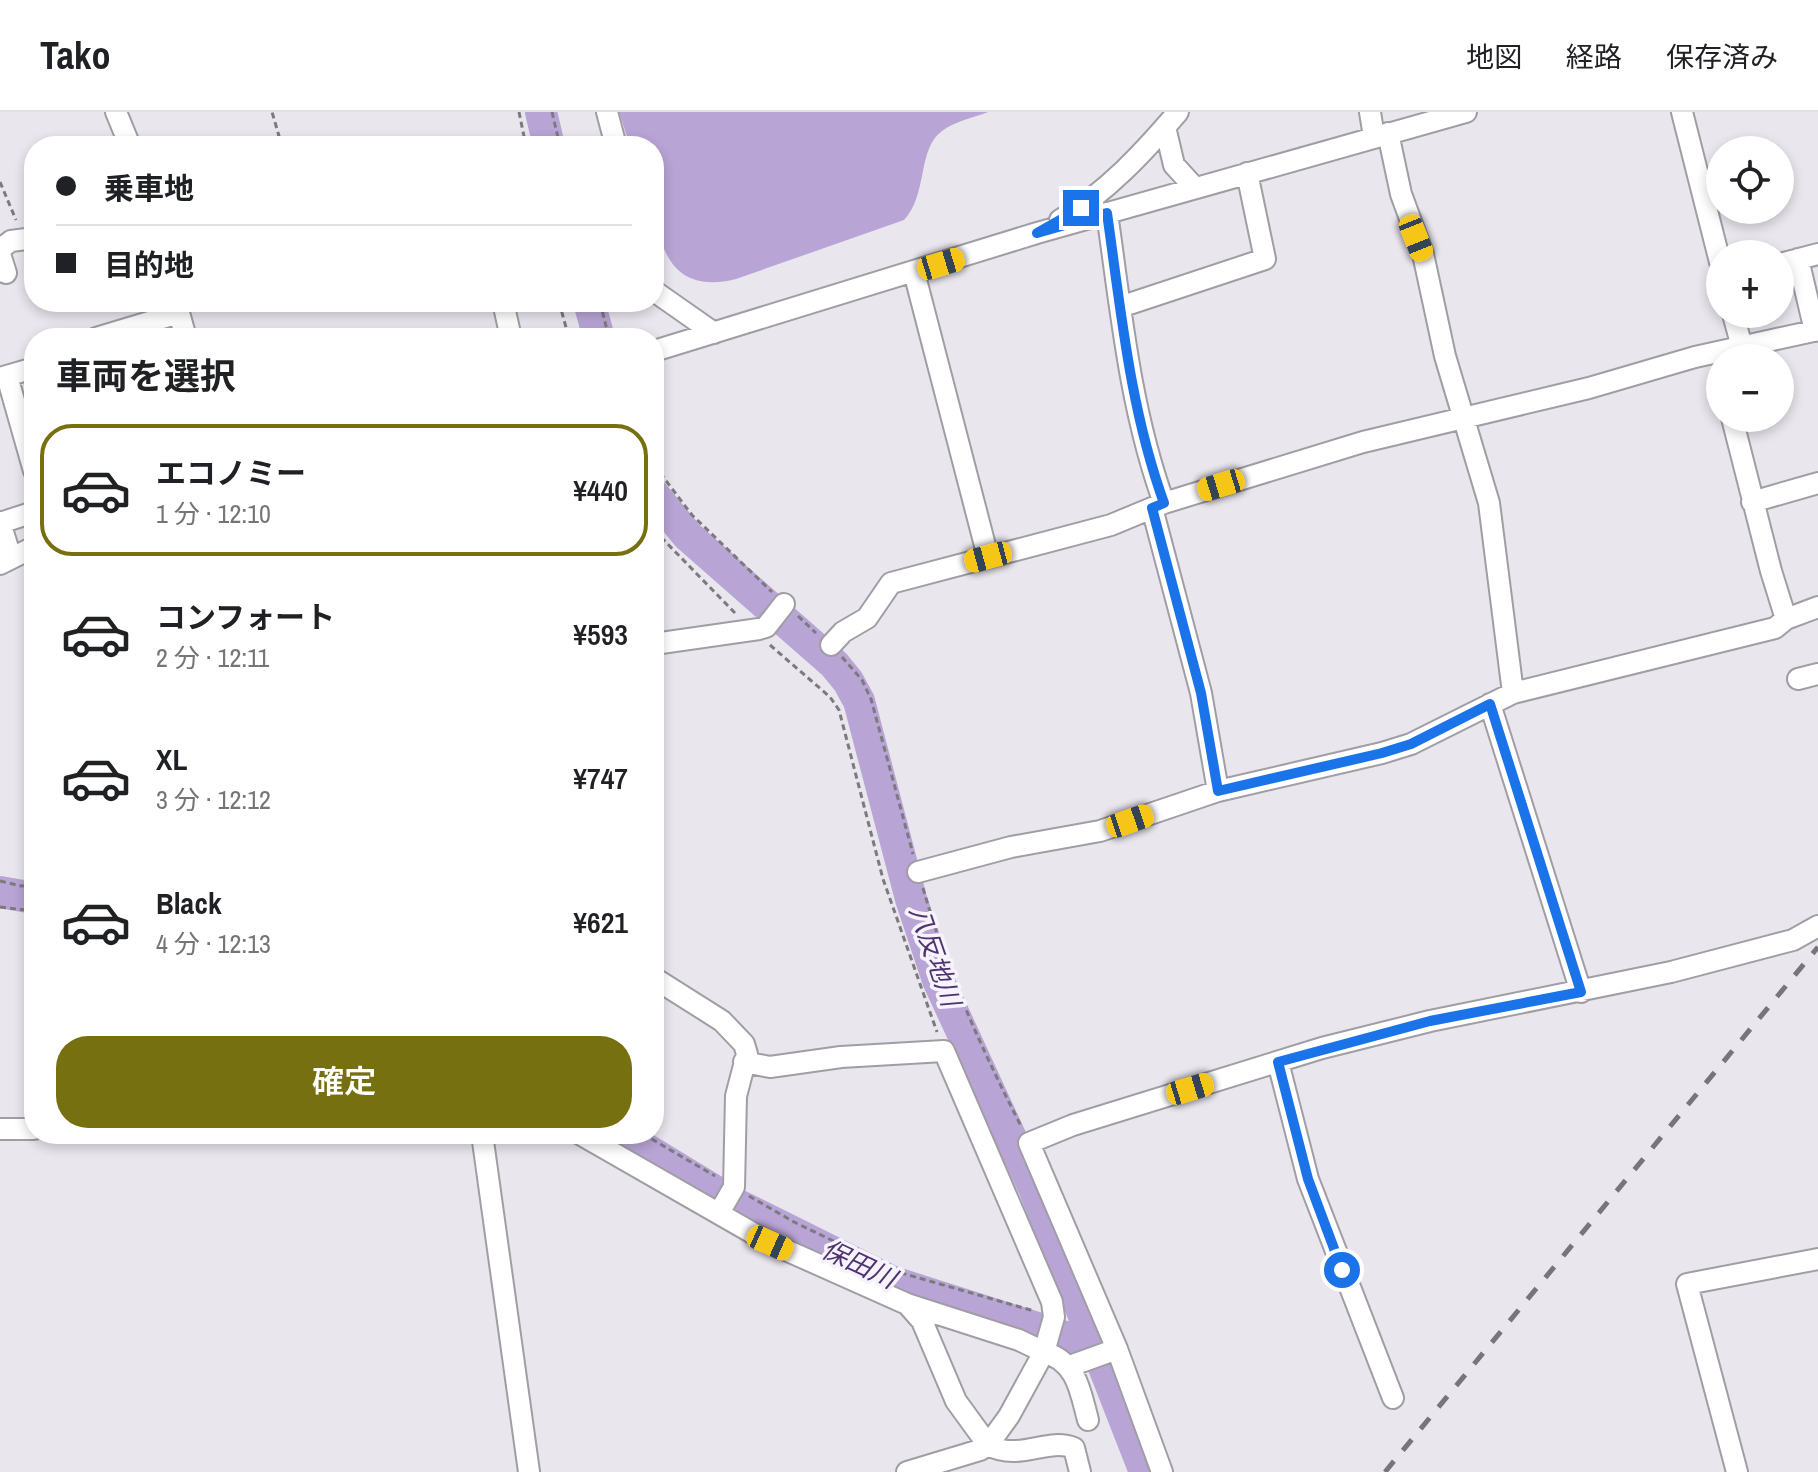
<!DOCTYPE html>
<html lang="ja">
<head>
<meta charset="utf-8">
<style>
  :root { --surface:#fff; --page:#f6f6f6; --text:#202124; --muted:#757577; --line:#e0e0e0; --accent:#767010 }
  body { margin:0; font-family:"Archivo Narrow","Noto Sans JP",sans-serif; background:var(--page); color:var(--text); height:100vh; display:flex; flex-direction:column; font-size:30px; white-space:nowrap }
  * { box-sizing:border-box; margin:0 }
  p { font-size:26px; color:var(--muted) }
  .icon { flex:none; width:44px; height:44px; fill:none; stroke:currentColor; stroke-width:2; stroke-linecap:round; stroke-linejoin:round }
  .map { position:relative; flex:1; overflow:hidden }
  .drawer { position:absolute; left:24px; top:216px; width:640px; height:816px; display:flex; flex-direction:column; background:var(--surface); border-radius:32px; box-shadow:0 4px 12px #0003 }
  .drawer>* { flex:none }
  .guide { position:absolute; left:24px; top:24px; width:640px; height:176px; border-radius:32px; box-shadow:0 4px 12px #0003; display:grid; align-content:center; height:176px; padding:0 32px; background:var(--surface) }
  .buttons { position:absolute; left:1706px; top:24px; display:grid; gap:16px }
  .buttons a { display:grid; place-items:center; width:88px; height:88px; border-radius:50%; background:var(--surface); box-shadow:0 4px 12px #0003; font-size:40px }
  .end { position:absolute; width:36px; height:36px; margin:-18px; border:10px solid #1a73e8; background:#fff; box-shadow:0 0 0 4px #fff }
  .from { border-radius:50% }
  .car { position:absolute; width:24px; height:48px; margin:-24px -12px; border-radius:10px; box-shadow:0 0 6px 2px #0007; background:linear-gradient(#f5c518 24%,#345 0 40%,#f5c518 0 76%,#345 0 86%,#f5c518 0) }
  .guide b { display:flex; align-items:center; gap:28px; height:76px; font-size:30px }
  .guide b+b { border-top:2px solid var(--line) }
  .guide i { width:20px; height:20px; background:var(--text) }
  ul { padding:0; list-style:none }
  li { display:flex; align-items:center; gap:24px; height:132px; margin:0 16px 12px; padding:0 16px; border:4px solid transparent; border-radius:32px }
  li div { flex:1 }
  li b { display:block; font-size:30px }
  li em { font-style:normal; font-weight:600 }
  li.current { border-color:var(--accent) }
  li>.icon { width:72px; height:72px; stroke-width:1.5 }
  h2 { padding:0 32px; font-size:36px; line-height:96px }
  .button { display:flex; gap:16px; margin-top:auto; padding:16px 32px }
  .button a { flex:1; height:92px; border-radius:32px; background:var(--accent); color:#fff; font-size:32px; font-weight:600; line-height:92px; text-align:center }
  header { display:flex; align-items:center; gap:48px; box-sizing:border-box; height:112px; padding:0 40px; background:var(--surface); border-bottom:2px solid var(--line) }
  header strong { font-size:38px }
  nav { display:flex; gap:44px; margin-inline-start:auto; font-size:28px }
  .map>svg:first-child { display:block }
</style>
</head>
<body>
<header>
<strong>Tako</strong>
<nav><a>地図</a><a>経路</a><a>保存済み</a></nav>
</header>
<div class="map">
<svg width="1818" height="1360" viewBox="0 0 1818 1360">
  <rect width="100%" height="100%" fill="#e9e6ee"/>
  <path fill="#b8a4d5" d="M619,0H988C973,6 955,9 942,19C917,37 928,83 904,108L736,167C647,189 654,91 654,34H630Z"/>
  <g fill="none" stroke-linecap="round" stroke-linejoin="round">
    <path stroke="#b8a4d5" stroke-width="32" d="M541,0L549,34
      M589,190L599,226
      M654,383L688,424L834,552L848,569L859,589L911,787L938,868L1034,1076L1145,1360
      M0,780L34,786
      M621,1022L736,1092L893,1170L1084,1231L1102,1251"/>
    <defs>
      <path id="minor" d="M116,0L130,34
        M607,0L616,34
        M1370,0L1374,25
        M1682,0L1720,150
        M1165,15L1174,53L1195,76
        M1388,21L1401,82L1423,142L1445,244L1489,391L1513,581
        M1107,101C1121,199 1130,297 1164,391
        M1060,108C1106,81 1144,40 1178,0
        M0,137L11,129L34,126
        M0,142L6,161
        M1798,147L1815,219
        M1780,152L1818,142
        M914,160L988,445
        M654,179L714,221
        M176,190L186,226
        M503,190L511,226
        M1120,195L1265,147L1247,61
        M1733,202L1742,235
        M96,226L179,201
        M654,239L1037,121L1466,0
        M7,264L34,359
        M0,266L34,256
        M1732,306L1771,459L1786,507
        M1752,390L1818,371
        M1152,396L1201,581L1218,679
        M0,410L11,446
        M0,411L34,400
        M0,452L34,435
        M654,532L759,517L766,515L784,492
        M831,533L843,520L867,506L891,471L1111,413L1164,391L1363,330L1589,276L1695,245L1818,218
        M1798,567L1818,562
        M1490,592L1581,880
        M918,760L1011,735L1100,719L1218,679L1382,641L1411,632L1513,581L1775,516L1786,507L1818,495
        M654,866L722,909L744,932L747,942L736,984L734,1075L719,1101
        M744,950L770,955L841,945L944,939L1052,1190L1054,1205L1044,1240C1077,1250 1080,1278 1088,1308
        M1278,950L1308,1067L1393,1286
        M0,1017H34
        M482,1022L529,1360
        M580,1022L770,1131L907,1192L922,1209L956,1289L988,1333L980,1338L907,1360
        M907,1192L1019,1228L1044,1240L1009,1304L988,1333C1020,1350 1047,1325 1074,1336L1080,1360
        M1070,1254L1117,1237
        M1162,1360L1117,1237L1029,1031L1073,1013L1322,936L1430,909L1671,860L1793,828L1818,814
        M1737,1360L1687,1172L1818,1147"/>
    </defs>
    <use href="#minor" stroke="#a09da5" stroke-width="24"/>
    <path stroke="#7c7a7f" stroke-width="3" stroke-dasharray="6 4" stroke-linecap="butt" d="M519,0L526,34
      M552,0L560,34
      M249,34L279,24L272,0
      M0,70L16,108
      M559,190L569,226
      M600,190L609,226
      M654,353L692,403L772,480
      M654,418L735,501
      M798,504L816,521
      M770,533L830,585L839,598L883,767L937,920
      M842,545L862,568L871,587L913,742
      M0,769L21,774L34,773
      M923,776C947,861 982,938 1022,1016
      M0,795L34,799
      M643,1022L715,1064
      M749,1084L794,1110L898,1160L1034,1199"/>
    <use href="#minor" stroke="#fff" stroke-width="20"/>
    <path stroke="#77747a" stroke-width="5" stroke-dasharray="14 14" stroke-linecap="butt" d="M1385,1360L1818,835"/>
  </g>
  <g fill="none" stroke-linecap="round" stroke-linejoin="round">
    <path stroke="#1a73e8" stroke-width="10" d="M1081,96L1037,121L1107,101C1121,199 1130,297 1164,391L1152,396L1201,581L1218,679L1382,641L1411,632L1490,592L1581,880L1430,909L1278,950L1308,1067L1342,1158"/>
  </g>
  <g text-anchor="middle" stroke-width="7" stroke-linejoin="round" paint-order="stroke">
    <g font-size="26" font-style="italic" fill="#4f3370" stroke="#f6f3fc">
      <text transform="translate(935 844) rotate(71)" y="9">八反地川</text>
      <text transform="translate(859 1152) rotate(25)" y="9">保田川</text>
    </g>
  </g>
</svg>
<div class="buttons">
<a><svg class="icon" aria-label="locate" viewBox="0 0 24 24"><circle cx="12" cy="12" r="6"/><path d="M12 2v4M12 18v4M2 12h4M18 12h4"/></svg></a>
<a>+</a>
<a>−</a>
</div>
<i class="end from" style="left:1342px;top:1158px"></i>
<i class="end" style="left:1081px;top:96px"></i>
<i class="car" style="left:1416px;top:126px;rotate:158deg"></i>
<i class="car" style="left:941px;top:152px;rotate:73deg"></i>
<i class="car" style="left:1221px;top:373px;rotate:253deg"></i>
<i class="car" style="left:988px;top:445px;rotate:255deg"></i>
<i class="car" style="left:1130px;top:709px;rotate:71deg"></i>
<i class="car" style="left:1190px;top:977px;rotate:73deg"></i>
<i class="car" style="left:770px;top:1131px;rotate:114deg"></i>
<div class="guide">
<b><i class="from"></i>乗車地</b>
<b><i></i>目的地</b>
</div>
<section class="drawer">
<h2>車両を選択</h2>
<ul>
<li class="current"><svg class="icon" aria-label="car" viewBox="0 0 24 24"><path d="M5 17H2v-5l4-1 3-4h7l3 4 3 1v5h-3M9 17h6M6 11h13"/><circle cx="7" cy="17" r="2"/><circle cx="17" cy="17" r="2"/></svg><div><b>エコノミー</b><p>1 分 · 12:10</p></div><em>¥440</em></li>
<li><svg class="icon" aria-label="car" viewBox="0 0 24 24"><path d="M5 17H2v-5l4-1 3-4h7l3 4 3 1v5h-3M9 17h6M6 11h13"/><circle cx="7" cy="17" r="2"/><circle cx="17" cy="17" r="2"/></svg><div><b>コンフォート</b><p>2 分 · 12:11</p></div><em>¥593</em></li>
<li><svg class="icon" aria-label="car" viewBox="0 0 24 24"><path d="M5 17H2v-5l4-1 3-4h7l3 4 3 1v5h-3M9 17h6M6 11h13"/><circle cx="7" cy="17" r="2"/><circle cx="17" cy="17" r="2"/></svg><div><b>XL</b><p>3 分 · 12:12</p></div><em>¥747</em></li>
<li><svg class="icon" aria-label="car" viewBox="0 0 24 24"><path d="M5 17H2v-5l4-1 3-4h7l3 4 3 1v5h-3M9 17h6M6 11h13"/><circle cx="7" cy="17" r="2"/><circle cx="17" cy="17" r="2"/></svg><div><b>Black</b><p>4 分 · 12:13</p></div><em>¥621</em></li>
</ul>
<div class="button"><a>確定</a></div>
</section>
</div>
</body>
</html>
